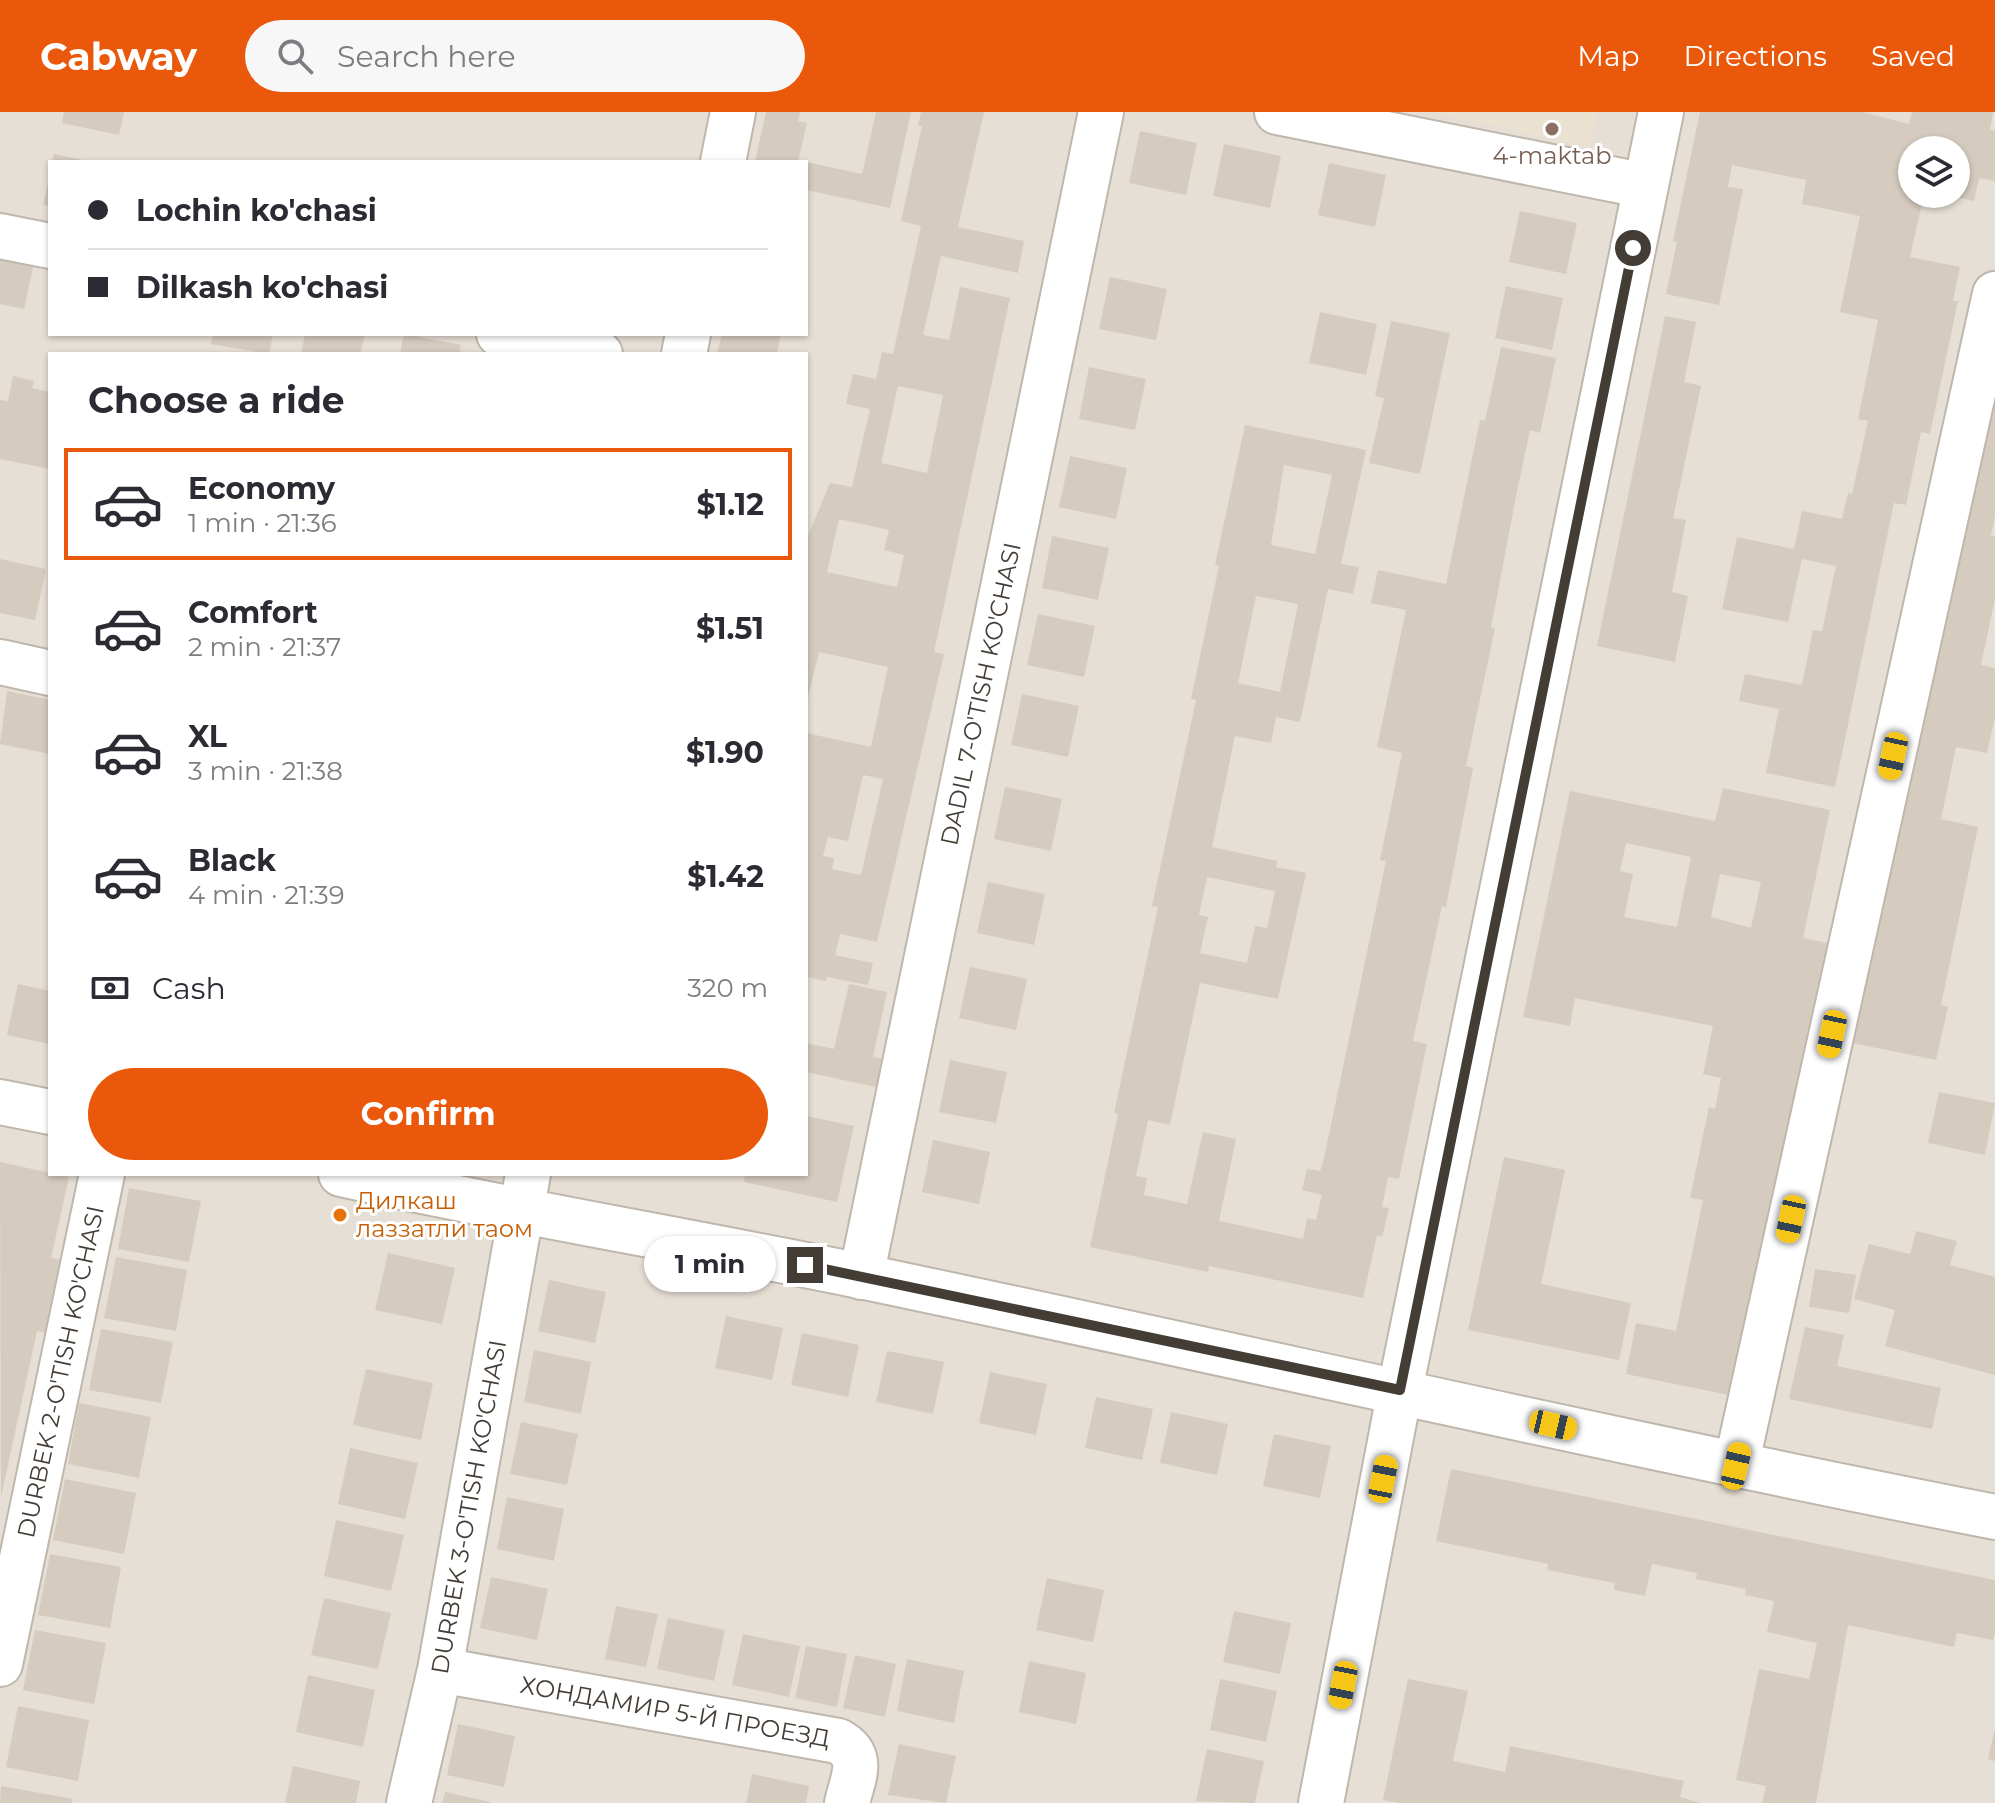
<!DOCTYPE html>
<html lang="en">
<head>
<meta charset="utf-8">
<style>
  :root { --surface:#fff; --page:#f7f7f7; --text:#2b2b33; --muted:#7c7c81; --line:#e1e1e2; --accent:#ea580c }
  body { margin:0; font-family:Montserrat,sans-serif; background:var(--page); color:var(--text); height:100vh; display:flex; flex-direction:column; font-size:30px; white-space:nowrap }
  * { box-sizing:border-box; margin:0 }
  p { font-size:26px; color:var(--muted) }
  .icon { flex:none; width:44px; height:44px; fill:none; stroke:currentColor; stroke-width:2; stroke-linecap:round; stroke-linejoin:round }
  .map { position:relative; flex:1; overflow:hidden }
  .details { position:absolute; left:48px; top:240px; width:760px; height:824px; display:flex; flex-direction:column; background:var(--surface); border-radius:0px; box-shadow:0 2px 6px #0004 }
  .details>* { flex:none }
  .banner { position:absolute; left:48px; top:48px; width:760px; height:176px; border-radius:0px; box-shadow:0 2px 6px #0004; display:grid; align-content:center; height:176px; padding:0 40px; background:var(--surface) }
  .buttons { position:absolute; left:1898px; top:24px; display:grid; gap:16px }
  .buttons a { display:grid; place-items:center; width:72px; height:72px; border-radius:50%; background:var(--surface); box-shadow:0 2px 6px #0004; font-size:40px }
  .end { position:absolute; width:36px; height:36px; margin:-18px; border:10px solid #443d36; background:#fff; box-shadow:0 0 0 4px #fff }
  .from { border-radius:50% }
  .bubble { position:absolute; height:56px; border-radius:28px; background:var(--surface); box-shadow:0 2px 6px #0004; font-size:26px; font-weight:700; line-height:56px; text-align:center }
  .car { position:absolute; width:24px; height:48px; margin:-24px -12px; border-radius:10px; box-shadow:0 0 6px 2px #0007; background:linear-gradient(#f5c518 24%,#345 0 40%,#f5c518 0 76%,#345 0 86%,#f5c518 0) }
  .banner b { display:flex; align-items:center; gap:28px; height:76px; font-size:30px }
  .banner b+b { border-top:2px solid var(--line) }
  .banner i { width:20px; height:20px; background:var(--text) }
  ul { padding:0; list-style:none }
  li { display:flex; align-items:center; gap:24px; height:112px; margin:0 16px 12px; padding:0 24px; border:4px solid transparent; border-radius:0px }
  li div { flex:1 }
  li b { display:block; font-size:30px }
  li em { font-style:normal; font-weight:700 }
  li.active { border-color:var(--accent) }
  li>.icon { width:72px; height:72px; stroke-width:1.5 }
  h2 { padding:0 40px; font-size:36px; line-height:96px }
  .pay { display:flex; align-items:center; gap:20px; height:88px; padding:0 40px; font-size:30px }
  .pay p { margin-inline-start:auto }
  .cta { display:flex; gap:16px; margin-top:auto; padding:16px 40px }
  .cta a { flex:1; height:92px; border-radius:48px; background:var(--accent); color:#fff; font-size:32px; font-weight:700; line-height:92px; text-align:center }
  header { display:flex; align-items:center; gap:48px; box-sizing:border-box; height:112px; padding:0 40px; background:var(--accent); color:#fff }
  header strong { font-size:38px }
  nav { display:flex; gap:44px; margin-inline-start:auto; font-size:28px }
  .search { width:560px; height:72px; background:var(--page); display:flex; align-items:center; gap:20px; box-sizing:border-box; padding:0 28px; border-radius:44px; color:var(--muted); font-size:30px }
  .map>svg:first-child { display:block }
</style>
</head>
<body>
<header>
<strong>Cabway</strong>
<div class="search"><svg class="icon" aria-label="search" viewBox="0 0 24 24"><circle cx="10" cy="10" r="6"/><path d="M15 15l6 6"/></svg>Search here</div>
<nav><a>Map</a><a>Directions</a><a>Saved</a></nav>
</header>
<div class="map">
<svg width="1995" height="1691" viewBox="0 0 1995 1691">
  <rect width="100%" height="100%" fill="#f2ede6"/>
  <path fill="#e6dfd5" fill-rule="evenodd" d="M0,0H1995V1691H0ZM1912,38H1956V82H1912ZM50,50H806V222H50ZM50,242H806V1062H50Z"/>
  <path fill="#eae1d1" d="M1433,0H1597L1589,35Z"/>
  <path fill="#d6cbbf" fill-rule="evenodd" d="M64,0H124L119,23L62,11Z
    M766,0H800L798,9L807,11L798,50H755Z
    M876,0H911L890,96L806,78V50L862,62Z
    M921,0H984L958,115L1024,129L1018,161L941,144L923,223L949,228L960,175L1010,186L934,540L944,542L877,830L840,822L835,843L873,851L868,873L827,865L826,869L806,865V621L871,635L888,555L819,540L806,594V429L830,371L852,375L870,297L846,292L853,262L876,267L882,240L893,242L921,114L901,109L922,14H918ZM898,274L943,283L927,361L881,351ZM839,407L889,418L884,438L904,443L897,475L827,460ZM863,663L883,667L861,763L832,757L834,746L823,744L828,725L848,729Z
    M1700,0H1862L1909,12L1912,0H1993L1990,18L1995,19V69L1979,66L1974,89L1948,83L1956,82V38H1912V82H1924L1910,145L1960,155L1953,189H1958L1930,322L1921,320L1906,393L1894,391L1835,675L1766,661L1779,597L1739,589L1745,562L1802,573L1813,518L1822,519L1836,454L1802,447L1788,510L1722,497L1737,425L1794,437L1802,399L1842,407L1848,381L1852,382L1868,309L1858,307L1878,208L1840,200L1860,104L1802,92L1806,68L1732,53L1728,75L1743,77L1719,193L1666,182L1677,130L1673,129Z
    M1140,19L1197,31L1186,83L1129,71Z
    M1224,32L1281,44L1270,96L1213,84Z
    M54,42L88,49V50H52Z
    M1329,51L1386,63L1375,115L1318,103Z
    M49,67H50V94L43,93Z
    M1520,99L1577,111L1566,162L1509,150Z
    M0,138L35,146L24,197L0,192Z
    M1110,165L1167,177L1156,228L1099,217Z
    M1506,174L1563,186L1552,238L1495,226Z
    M1320,200L1377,212L1366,263L1309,251Z
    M1665,204L1696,210L1684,270L1701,274L1673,406L1686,408L1672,480L1688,484L1675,550L1597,534Z
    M1391,209L1450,221L1420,362L1369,351L1384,286L1375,284Z
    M213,222H273L269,242L211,232Z
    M305,222H365L360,242H301Z
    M404,222L461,233L459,242H400Z
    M722,222H781L777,242H717Z
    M1501,235L1556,246L1540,321L1530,318L1517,379L1491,516H1495L1466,654L1473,656L1446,795L1442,794L1413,929L1427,932L1399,1067L1388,1065L1382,1095L1389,1096L1382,1125L1377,1123L1363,1186L1209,1154L1208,1160L1090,1135L1118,1002L1114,1001L1158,795L1152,794L1196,588L1191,587L1219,454L1215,453L1245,313L1366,338L1341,452L1359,455L1353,482L1328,477L1300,610L1276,605L1271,631L1235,624L1212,735L1277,749L1276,755L1306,761L1278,887L1200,871L1170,1013L1148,1008L1136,1064L1147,1066L1144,1083L1187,1092L1203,1020L1236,1027L1219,1109L1303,1127L1307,1106L1316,1108L1322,1083L1302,1078L1307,1057L1320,1059L1323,1051L1386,749L1380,748L1402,641L1377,635L1406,498L1371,491L1378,458L1446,472L1480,308L1485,309ZM1284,353L1332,363L1315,442L1271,433ZM1256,484L1298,492L1280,580L1238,571ZM1207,765L1275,779L1267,816L1255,814L1247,851L1200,841L1208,805L1199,803Z
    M1995,239V403L1991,424H1995V487L1981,553L1995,556V605L1987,641L1956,635L1941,707L1978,715L1941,893L1948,895L1936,948L1852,931Z
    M1089,255L1146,267L1135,318L1079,307Z
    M13,264L34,269L32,276L50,280V357L0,347V288L8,289Z
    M1070,344L1127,356L1116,407L1059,395Z
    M1052,424L1109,436L1098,488L1042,476Z
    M0,447L46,457L35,508L0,501Z
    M1038,502L1095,514L1084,565L1027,553Z
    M7,579L50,588V642L0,632Z
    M1022,582L1079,594L1068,645L1011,633Z
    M1005,675L1062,687L1051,739L994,727Z
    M1723,676L1830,698L1803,826L1827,831L1770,1102L1739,1285L1626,1262L1636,1211L1676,1219L1703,1088L1690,1086L1709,995L1715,997L1721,966L1703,962L1713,914L1575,886L1570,914L1523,905L1570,679L1715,709ZM1626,731L1691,745L1677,815L1624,805L1633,762L1620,759ZM1720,762L1761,770L1751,816L1711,805Z
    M988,770L1045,782L1034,833L977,821Z
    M970,855L1027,867L1016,918L959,906Z
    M18,872L50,879V932L7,923Z
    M849,872L887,880L873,945L887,948L881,976L806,960V931L834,937Z
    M950,948L1007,960L996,1011L939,1000Z
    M1939,980L1995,991L1985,1043L1928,1031Z
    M806,1004L854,1014L837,1090L744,1070L745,1062H806Z
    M933,1028L990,1040L979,1092L922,1080Z
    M1504,1045L1565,1058L1541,1172L1631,1191L1619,1248L1468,1218Z
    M0,1050L69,1065L51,1146L66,1148L50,1222L37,1219L1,1385Z
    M129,1076L201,1089L189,1150L118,1137Z
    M1916,1119L1957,1129L1950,1153L1995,1165V1263L1885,1234L1895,1198L1854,1187L1869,1132L1910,1142Z
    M388,1141L455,1156L442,1212L375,1198Z
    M116,1145L187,1158L176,1219L104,1206Z
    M1815,1157L1856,1163L1849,1201L1809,1195Z
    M549,1168L606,1180L595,1231L538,1219Z
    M726,1204L783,1216L772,1268L715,1256Z
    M1805,1215L1844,1223L1837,1254L1941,1276L1932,1317L1789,1287Z
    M101,1217L173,1230L161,1291L89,1278Z
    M802,1221L859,1233L848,1285L791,1273Z
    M534,1238L591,1250L581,1302L524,1290Z
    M887,1239L944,1250L933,1302L876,1290Z
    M366,1257L433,1271L421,1328L353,1313Z
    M990,1260L1047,1272L1036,1323L979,1311Z
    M1096,1285L1153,1297L1142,1348L1085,1336Z
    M79,1291L151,1305L139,1366L68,1352Z
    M1171,1300L1228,1312L1217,1363L1160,1351Z
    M521,1310L578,1322L567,1373L510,1362Z
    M1274,1322L1331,1334L1320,1386L1263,1374Z
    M350,1336L418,1351L405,1407L338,1392Z
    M1451,1357L1995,1468V1521L1993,1528L1957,1521L1954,1535L1848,1513L1816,1691H1762L1766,1674L1736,1668L1759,1557L1809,1567L1817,1531L1767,1520L1774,1489L1745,1483L1746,1477L1696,1467L1697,1461L1652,1452L1645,1484L1614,1478L1615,1471L1547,1458L1548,1452L1436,1429Z
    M65,1367L136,1381L124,1442L53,1428Z
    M507,1385L564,1397L554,1449L497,1437Z
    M336,1408L404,1423L391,1479L324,1464Z
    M50,1442L121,1455L110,1516L38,1503Z
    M491,1465L548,1477L537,1528L480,1516Z
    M1047,1466L1104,1478L1093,1530L1036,1518Z
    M324,1486L391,1501L378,1557L311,1543Z
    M616,1494L658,1502L646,1555L605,1547Z
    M1234,1499L1291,1511L1280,1562L1223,1550Z
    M668,1506L725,1518L714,1569L657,1557Z
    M35,1518L106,1531L94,1592L23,1578Z
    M743,1522L800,1534L789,1585L732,1573Z
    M806,1534L847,1542L837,1595L795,1586Z
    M855,1543L896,1552L885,1605L843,1596Z
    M907,1547L964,1559L954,1611L897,1599Z
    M1029,1549L1086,1561L1076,1612L1019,1600Z
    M308,1563L375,1578L363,1635L296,1620Z
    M1220,1567L1277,1579L1266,1630L1210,1618Z
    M1408,1567L1468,1579L1453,1649L1505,1660L1510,1634L1684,1669L1680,1685L1701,1691H1400L1383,1688Z
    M18,1594L89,1608L78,1669L6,1655Z
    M458,1612L515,1624L504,1675L447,1663Z
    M1994,1620H1995V1649L1988,1647Z
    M899,1632L956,1644L946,1691L888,1683Z
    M1207,1637L1264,1649L1255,1691L1196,1689Z
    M293,1654L360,1669L356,1691H285Z
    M752,1662L809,1674L806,1691H746Z
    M1,1674L73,1687L72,1691H0Z
    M445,1680L490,1690V1691H442Z"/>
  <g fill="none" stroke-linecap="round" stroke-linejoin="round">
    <defs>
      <path id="minor" d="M1277,0L1646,74
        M723,50L733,0
        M0,124L50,134
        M499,222L600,242
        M684,242L688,222
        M0,550L50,561
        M0,990L50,1000
        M341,1062C515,1100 691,1129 865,1165C1242,1244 1617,1331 1995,1405
        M861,1165L1101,0
        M1736,1354L1995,182
        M0,1552L102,1062
        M440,1558L838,1629C866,1644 853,1665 847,1691
        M409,1691L440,1558L528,1062
        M1321,1691L1400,1278L1661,0"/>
    </defs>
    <use href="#minor" stroke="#c0b7ac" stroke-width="48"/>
    <use href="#minor" stroke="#fff" stroke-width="44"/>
  </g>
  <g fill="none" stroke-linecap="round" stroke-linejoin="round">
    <path stroke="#443d36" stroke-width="10" d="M805,1153L1400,1278L1633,136"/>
  </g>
  <circle fill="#8d6e63" stroke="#fff" stroke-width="3" cx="1552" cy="17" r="8"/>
  <circle fill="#e8710a" stroke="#fff" stroke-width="3" cx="340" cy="1103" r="8"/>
  <g text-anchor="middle" stroke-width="6" stroke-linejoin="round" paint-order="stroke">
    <g font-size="24" fill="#785e54" stroke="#fff">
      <text x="1552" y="52">4-maktab</text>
    </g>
    <g font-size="24" fill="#443d36" stroke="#fff">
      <text transform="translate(981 582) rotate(-78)" y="8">DADIL 7-O'TISH KO'CHASI</text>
      <text transform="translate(61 1260) rotate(-78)" y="8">DURBEK 2-O'TISH KO'CHASI</text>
      <text transform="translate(469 1395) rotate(-80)" y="8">DURBEK 3-O'TISH KO'CHASI</text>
      <text transform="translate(675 1600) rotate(10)" y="8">ХОНДАМИР 5-Й ПРОЕЗД</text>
    </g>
    <g font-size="24" fill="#c56008" stroke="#fff" text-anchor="start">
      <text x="356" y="1097">Дилкаш<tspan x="356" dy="28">лаззатли таом</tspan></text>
    </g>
  </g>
</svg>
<div class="buttons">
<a><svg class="icon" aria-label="layers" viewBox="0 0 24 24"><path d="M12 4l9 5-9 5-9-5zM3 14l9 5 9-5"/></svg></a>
</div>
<i class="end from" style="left:1633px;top:136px"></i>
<i class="end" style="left:805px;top:1153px"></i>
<div class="bubble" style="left:644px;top:1124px;width:132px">1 min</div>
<i class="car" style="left:1893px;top:644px;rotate:192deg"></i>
<i class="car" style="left:1832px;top:922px;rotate:192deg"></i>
<i class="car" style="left:1791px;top:1107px;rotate:192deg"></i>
<i class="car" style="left:1553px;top:1313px;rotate:103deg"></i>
<i class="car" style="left:1736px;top:1354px;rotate:13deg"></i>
<i class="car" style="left:1383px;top:1367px;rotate:11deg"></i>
<i class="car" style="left:1343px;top:1573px;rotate:191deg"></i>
<div class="banner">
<b><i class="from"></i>Lochin ko'chasi</b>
<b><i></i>Dilkash ko'chasi</b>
</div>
<section class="details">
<h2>Choose a ride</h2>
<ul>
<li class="active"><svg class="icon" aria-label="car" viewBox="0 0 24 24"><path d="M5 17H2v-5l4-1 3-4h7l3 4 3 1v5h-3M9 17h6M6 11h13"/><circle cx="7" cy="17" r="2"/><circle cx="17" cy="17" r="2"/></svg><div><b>Economy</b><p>1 min · 21:36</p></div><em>$1.12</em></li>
<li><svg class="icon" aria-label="car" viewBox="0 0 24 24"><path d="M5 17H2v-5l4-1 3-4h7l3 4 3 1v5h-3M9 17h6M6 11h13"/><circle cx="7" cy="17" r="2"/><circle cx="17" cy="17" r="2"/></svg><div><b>Comfort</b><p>2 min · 21:37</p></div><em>$1.51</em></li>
<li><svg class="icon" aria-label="car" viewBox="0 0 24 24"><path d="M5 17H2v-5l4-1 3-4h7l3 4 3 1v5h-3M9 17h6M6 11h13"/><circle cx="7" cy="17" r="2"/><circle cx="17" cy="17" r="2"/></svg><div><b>XL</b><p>3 min · 21:38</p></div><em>$1.90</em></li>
<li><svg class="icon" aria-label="car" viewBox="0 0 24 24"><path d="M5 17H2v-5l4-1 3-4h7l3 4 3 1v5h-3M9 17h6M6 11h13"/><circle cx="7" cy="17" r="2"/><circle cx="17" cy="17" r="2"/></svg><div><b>Black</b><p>4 min · 21:39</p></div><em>$1.42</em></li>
</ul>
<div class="pay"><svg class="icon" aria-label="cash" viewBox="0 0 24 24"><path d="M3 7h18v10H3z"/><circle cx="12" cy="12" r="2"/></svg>Cash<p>320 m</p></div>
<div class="cta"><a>Confirm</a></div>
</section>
</div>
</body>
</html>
